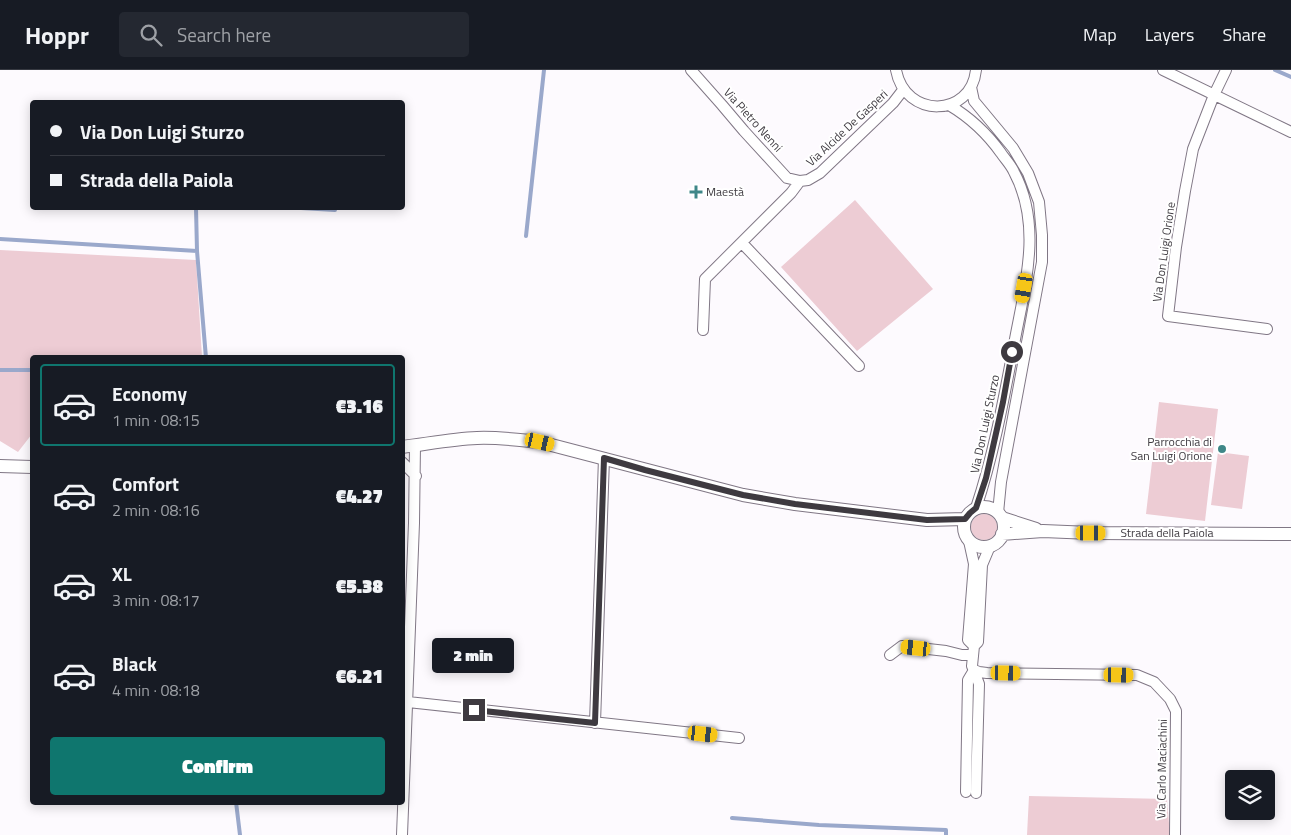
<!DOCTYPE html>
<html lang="en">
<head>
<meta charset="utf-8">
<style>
  :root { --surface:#171b24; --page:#242831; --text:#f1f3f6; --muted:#9ea1a6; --line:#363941; --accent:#0f766e }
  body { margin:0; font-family:"Titillium Web",sans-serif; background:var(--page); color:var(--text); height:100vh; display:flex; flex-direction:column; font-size:19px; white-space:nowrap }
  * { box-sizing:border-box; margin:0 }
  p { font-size:16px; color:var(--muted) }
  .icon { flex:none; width:28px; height:28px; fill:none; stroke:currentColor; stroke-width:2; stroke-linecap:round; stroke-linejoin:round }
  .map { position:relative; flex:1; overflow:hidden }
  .panel { position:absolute; left:30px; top:285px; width:375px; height:450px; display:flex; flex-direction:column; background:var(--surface); border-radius:5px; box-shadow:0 2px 12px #0003 }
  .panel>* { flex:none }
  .guide { position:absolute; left:30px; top:30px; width:375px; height:110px; border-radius:5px; box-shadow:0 2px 12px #0003; display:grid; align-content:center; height:110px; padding:0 20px; background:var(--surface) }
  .tools { position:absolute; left:1225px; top:700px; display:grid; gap:10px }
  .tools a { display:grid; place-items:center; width:50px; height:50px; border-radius:5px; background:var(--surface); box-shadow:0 2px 12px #0003; font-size:25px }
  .end { position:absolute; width:22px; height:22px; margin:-11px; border:6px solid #3e3a40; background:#fff; box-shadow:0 0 0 2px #fff }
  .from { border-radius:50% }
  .bubble { position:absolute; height:35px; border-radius:5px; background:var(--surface); box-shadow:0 2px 12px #0003; font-size:16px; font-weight:800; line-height:35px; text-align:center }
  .car { position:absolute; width:15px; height:30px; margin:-15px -8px; border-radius:6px; box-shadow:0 0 4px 1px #0007; background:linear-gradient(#f5c518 24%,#345 0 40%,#f5c518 0 76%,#345 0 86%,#f5c518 0) }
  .guide b { display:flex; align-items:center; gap:18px; height:48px; font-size:19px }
  .guide b+b { border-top:1px solid var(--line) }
  .guide i { width:12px; height:12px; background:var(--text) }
  ul { padding:9px 0 0; list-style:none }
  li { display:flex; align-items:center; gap:15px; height:82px; margin:0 10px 8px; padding:0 10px; border:2px solid transparent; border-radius:5px }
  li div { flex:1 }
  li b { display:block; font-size:19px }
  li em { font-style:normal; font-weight:800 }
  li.current { border-color:var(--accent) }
  li>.icon { width:45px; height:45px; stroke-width:1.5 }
  .action { display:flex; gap:10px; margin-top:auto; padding:10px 20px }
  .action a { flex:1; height:58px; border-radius:5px; background:var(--accent); color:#fff; font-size:20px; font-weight:800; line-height:58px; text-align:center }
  header { display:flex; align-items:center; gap:30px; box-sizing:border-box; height:70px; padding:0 25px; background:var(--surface); border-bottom:1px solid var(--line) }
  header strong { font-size:24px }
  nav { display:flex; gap:28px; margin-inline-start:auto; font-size:18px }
  .search { width:350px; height:45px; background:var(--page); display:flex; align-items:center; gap:12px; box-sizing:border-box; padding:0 18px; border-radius:5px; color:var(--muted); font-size:19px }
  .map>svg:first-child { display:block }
</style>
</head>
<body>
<header>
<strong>Hoppr</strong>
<div class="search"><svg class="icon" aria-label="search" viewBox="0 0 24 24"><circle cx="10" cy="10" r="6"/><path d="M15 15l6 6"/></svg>Search here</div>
<nav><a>Map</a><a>Layers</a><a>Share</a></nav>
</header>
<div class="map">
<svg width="1291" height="765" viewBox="0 0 1291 765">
  <rect width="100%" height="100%" fill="#fdfafe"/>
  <path fill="#edccd4" d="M855,130L933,219L857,281L781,197Z
    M0,180L196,190L202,287L32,288V364L18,382L0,371Z
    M1159,332L1218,339L1205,451L1146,444Z
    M1218,382L1249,386L1242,439L1211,435Z
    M971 457a13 13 0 1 1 26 0a13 13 0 1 1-26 0Z
    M1029,726L1167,729L1170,765H1027Z"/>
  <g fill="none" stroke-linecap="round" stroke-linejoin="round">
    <path stroke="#9aa8cb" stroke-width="4" d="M1275,0L1291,7
      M196,138L197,181L206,288
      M301,138L335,140
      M526,166L544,0
      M0,169L197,181
      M0,300H32
      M236,732L240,765
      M732,748L819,755L946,760V765"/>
    <defs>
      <path id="minor" d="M691,0L722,35L744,61L787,108L800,111
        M896,0C905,49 971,48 976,0
        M1163,0L1291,62
        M1226,0L1214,25L1193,79L1185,121L1176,177L1168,246L1267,259
        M971,17L974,31L1013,78L1028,103L1039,132L1042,165V192L1001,412L998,443
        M949,35C971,48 986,62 1001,83C1005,89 1011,95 1014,102C1044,158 1023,222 1013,280C1003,333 993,387 976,438
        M742,173L859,296
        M703,260L705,209L791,123L800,111L808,110L820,103L893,33L903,20
        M402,392L416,406
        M969,471L974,494L968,570L974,576
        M890,585L902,576L946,581L962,585H973
        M974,600L979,602L987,603L1137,605L1154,612L1170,629L1176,641L1175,765
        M408,632L739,668
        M595,653L604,388
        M966,722L968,610L974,600
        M976,723L979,614L972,596L974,576L978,572L982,495L990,476
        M402,765L414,453L415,375"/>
      <path id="tertiary" d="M402,377C427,374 452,369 477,368C498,367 519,370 540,372L743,425L795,434L927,450L965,449
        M0,396L32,397
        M964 457a20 20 0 1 1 40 0a20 20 0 1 1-40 0Z
        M1002,448L1036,459
        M1002,464L1043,461L1091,463L1291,464"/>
    </defs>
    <use href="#minor" stroke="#807785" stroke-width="12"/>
    <use href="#tertiary" stroke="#807785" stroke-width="14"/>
    <use href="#minor" stroke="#fff" stroke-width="10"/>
    <use href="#tertiary" stroke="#fff" stroke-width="12"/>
  </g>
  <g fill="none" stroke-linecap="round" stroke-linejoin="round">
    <path stroke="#3e3a40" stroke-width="6" d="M474,640L595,653L604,388L645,400L743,425L795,434L927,450L965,449L970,443L976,438L986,408L1003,332L1012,282"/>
  </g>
  <g fill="#3f8788" stroke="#fff" stroke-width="2">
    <path d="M693.5 114.5h5v5h5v5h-5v5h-5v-5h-5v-5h5z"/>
    <circle cx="1222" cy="379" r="5"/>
  </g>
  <g text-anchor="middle" stroke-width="4" stroke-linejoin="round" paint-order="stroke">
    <g font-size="12" fill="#3e3a40" stroke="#fff">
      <text transform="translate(753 50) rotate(48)" y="4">Via Pietro Nenni</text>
      <text transform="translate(847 58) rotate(-43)" y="4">Via Alcide De Gasperi</text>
      <text transform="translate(1164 182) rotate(-82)" y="4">Via Don Luigi Orione</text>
      <text transform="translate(985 354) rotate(-78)" y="4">Via Don Luigi Sturzo</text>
      <text x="1167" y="467">Strada della Paiola</text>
      <text transform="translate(1162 699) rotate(-89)" y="4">Via Carlo Maciachini</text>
    </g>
    <g font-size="12" fill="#3e3a40" stroke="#fff" text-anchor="start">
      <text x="706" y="126">Maestà</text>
      <text x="1212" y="376" text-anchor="end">Parrocchia di<tspan x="1212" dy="14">San Luigi Orione</tspan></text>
    </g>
  </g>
</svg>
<div class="tools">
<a><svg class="icon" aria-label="layers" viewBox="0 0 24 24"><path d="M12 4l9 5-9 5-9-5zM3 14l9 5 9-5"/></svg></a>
</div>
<i class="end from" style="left:1012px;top:282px"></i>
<i class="end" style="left:474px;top:640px"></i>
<div class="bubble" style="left:432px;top:568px;width:82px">2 min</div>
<i class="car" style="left:1024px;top:218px;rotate:190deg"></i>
<i class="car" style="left:540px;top:372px;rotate:103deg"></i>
<i class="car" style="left:1091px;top:463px;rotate:90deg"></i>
<i class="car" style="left:916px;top:578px;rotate:276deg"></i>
<i class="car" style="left:1006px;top:603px;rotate:91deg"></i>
<i class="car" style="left:1119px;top:605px;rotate:91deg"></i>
<i class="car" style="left:703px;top:664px;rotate:96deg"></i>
<div class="guide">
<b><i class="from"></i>Via Don Luigi Sturzo</b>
<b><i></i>Strada della Paiola</b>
</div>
<section class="panel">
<ul>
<li class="current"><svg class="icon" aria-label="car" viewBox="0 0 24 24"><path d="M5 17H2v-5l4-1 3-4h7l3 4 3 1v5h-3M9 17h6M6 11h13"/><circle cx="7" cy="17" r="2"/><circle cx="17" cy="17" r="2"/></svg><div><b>Economy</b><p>1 min · 08:15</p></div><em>€3.16</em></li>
<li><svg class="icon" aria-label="car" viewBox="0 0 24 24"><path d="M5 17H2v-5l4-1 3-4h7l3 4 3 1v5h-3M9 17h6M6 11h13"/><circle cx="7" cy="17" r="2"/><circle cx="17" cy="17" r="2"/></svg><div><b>Comfort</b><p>2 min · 08:16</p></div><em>€4.27</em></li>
<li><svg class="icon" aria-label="car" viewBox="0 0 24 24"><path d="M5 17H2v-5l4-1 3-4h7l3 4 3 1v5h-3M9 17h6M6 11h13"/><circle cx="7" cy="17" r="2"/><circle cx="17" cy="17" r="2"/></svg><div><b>XL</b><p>3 min · 08:17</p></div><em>€5.38</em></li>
<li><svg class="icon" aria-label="car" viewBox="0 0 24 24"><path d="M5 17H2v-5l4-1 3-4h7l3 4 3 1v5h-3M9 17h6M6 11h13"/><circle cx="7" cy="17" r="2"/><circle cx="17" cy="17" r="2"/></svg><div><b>Black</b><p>4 min · 08:18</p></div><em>€6.21</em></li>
</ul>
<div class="action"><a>Confirm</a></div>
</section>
</div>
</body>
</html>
